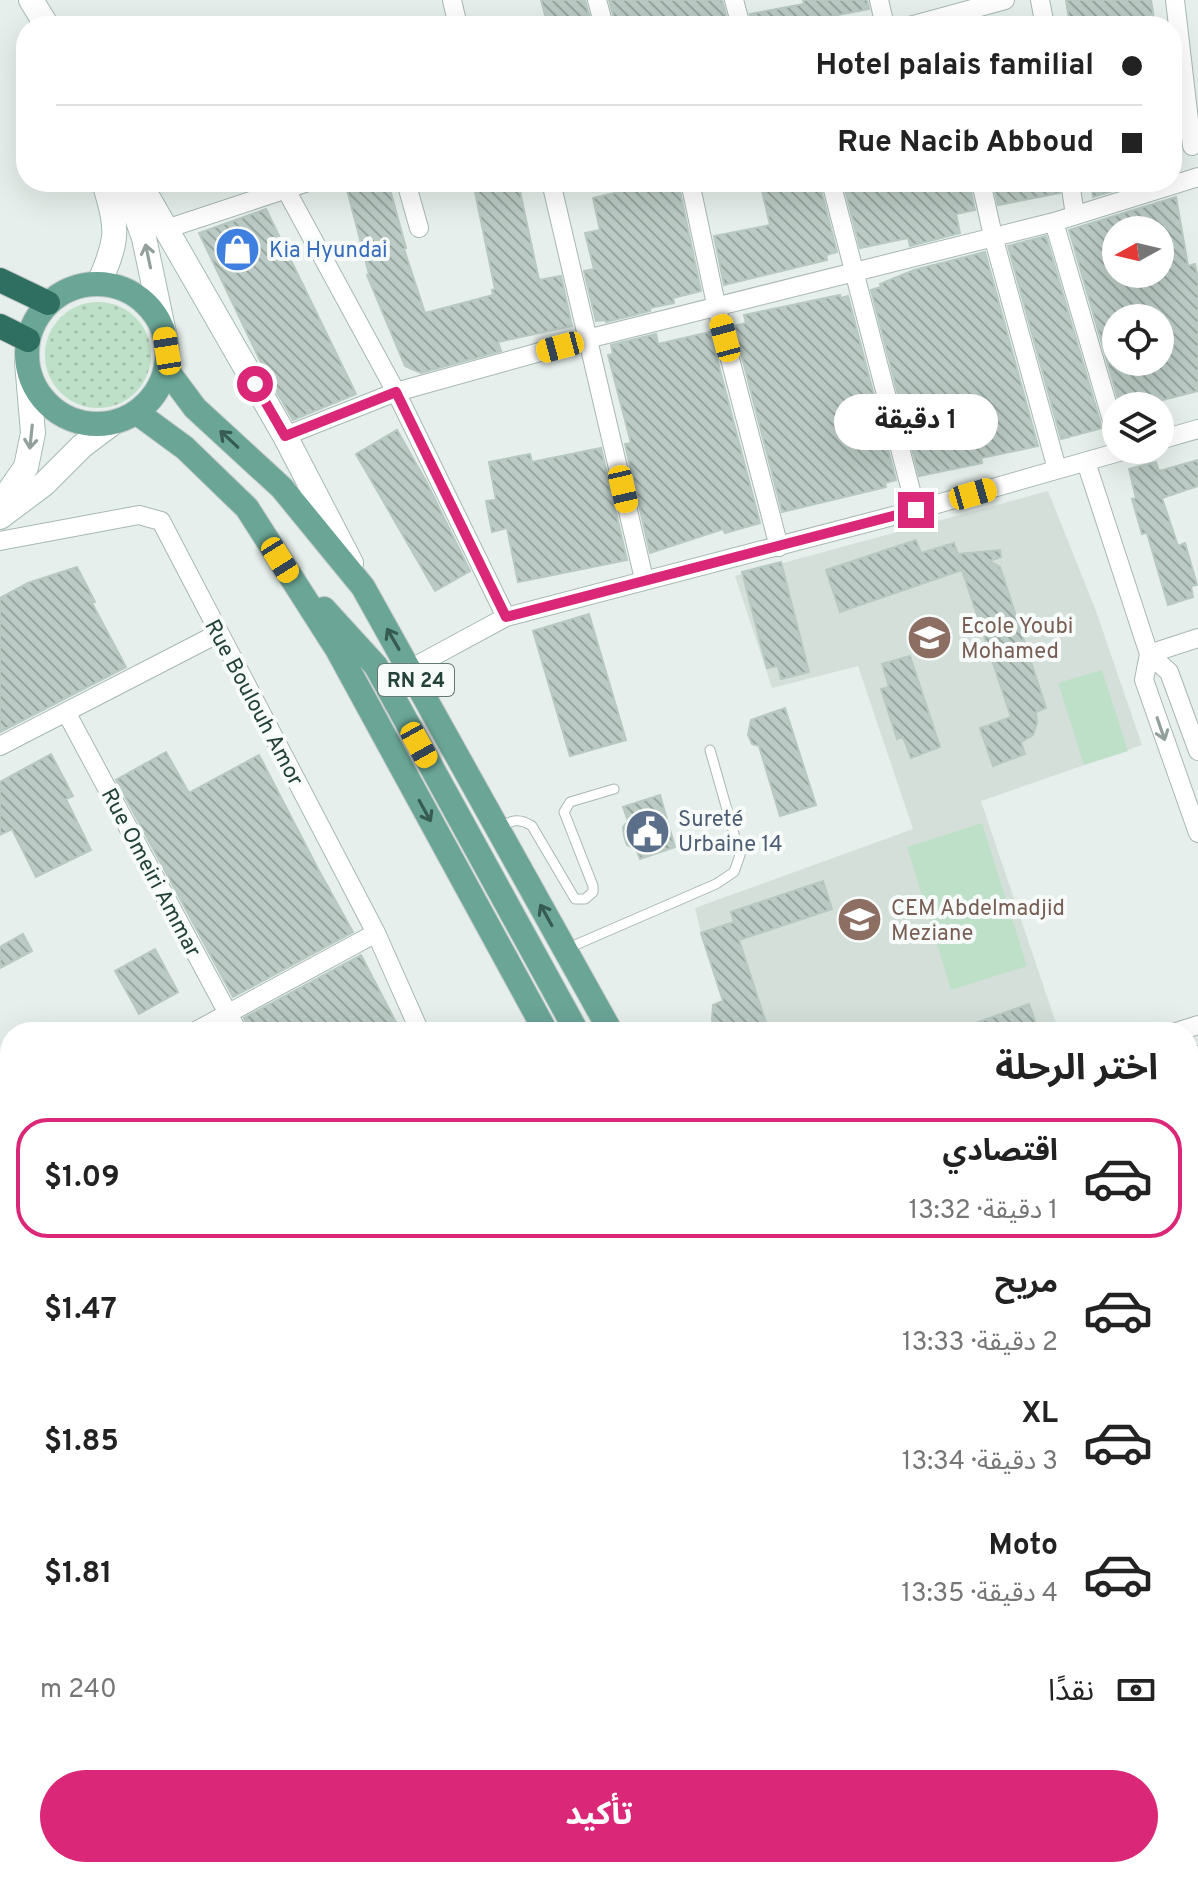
<!DOCTYPE html>
<html lang="ar">
<head>
<meta charset="utf-8">
<style>
  :root { --surface:#fff; --page:#f2f2f2; --text:#222; --muted:#767676; --line:#e0e0e0; --accent:#db2777 }
  body { margin:0; font-family:Overpass,"Noto Sans Arabic",sans-serif; background:var(--page); color:var(--text); direction:rtl; height:100vh; display:flex; flex-direction:column; font-size:30px; white-space:nowrap }
  * { box-sizing:border-box; margin:0 }
  p { font-size:26px; color:var(--muted) }
  .icon { flex:none; width:44px; height:44px; fill:none; stroke:currentColor; stroke-width:2; stroke-linecap:round; stroke-linejoin:round }
  .map { position:relative; flex:1; overflow:hidden; direction:ltr }
  .drawer { position:absolute; left:0px; top:1022px; width:1198px; height:856px; display:flex; flex-direction:column; background:var(--surface); border-radius:32px 32px 0 0; box-shadow:0 8px 32px #0002; direction:rtl }
  .drawer>* { flex:none }
  .banner { position:absolute; left:16px; top:16px; width:1166px; height:176px; border-radius:32px; box-shadow:0 8px 32px #0002; direction:rtl; display:grid; align-content:center; height:176px; padding:0 40px; background:var(--surface) }
  .needle { width:52px; rotate:262deg }
  .controls { position:absolute; left:1102px; top:216px; display:grid; gap:16px }
  .controls a { display:grid; place-items:center; width:72px; height:72px; border-radius:50%; background:var(--surface); box-shadow:0 8px 32px #0002; font-size:40px }
  .end { position:absolute; width:36px; height:36px; margin:-18px; border:10px solid #db2777; background:#fff; box-shadow:0 0 0 4px #fff }
  .from { border-radius:50% }
  .bubble { position:absolute; height:56px; border-radius:28px; background:var(--surface); box-shadow:0 8px 32px #0002; font-size:26px; font-weight:700; line-height:56px; text-align:center; direction:rtl }
  .car { position:absolute; width:24px; height:48px; margin:-24px -12px; border-radius:10px; box-shadow:0 0 6px 2px #0007; background:linear-gradient(#f5c518 24%,#345 0 40%,#f5c518 0 76%,#345 0 86%,#f5c518 0) }
  .banner b { display:flex; align-items:center; gap:28px; height:76px; font-size:30px }
  .banner b+b { border-top:2px solid var(--line) }
  .banner i { width:20px; height:20px; background:var(--text) }
  ul { padding:0; list-style:none }
  li { display:flex; align-items:center; gap:24px; height:120px; margin:0 16px 12px; padding:0 24px; border:4px solid transparent; border-radius:32px }
  li div { flex:1 }
  li b { display:block; font-size:30px }
  li em { font-style:normal; font-weight:700 }
  li.current { border-color:var(--accent) }
  li>.icon { width:72px; height:72px; stroke-width:1.5 }
  h2 { padding:0 40px; font-size:36px; line-height:96px }
  .pay { display:flex; align-items:center; gap:20px; height:88px; padding:0 40px; font-size:30px }
  .pay p { margin-inline-start:auto }
  .action { display:flex; gap:16px; margin-top:auto; padding:16px 40px }
  .action a { flex:1; height:92px; border-radius:48px; background:var(--accent); color:#fff; font-size:32px; font-weight:700; line-height:92px; text-align:center }
  .map>svg:first-child { display:block }
</style>
</head>
<body>
<div class="map">
<svg width="1198" height="1878" viewBox="0 0 1198 1878">
  <defs>
    <pattern id="grass-dots" width="8" height="8" patternUnits="userSpaceOnUse" patternTransform="scale(2)"><rect width="8" height="8" fill="#bfe0c8"/><path d="M2 2h.1M6 6h.1" fill="none" stroke="#a4c1ad" stroke-width="1.8" stroke-linecap="round"/></pattern>
    <pattern id="building-back-hatch" width="6" height="6" patternUnits="userSpaceOnUse" patternTransform="scale(2)"><rect width="6" height="6" fill="#bbcac4"/><path d="M-1 5l2 2M0 0l6 6M5-1l2 2" fill="none" stroke="#98a6a0"/></pattern>
  </defs>
  <rect width="100%" height="100%" fill="#e6efeb"/>
  <path fill="#d4dfda" d="M1048,491L1096,611L1142,745L981,801L1059,1032H716L712,1020L713,1005L729,999L701,933L695,908L913,829L858,666L772,688L735,576Z
    M10,1375V1705L0,1686V1380Z"/>
  <path fill="url(#grass-dots)" d="M45 355a53 53 0 1 1 106 0a53 53 0 1 1-106 0Z"/>
  <path fill="#bfe0c8" d="M1102,670L1128,751L1084,765L1058,683Z
    M982,823L1027,966L951,990L907,847Z"/>
  <path fill="url(#building-back-hatch)" stroke="#b8c9c2" stroke-width="2" fill-rule="evenodd" d="M541,0H585L592,26H548Z
    M609,0H722L729,26H616Z
    M803,0H867L869,9L797,23L798,26H753L750,14L804,4Z
    M1066,0H1151L1155,26H1070Z
    M345,182H388L406,248L404,249L425,313L493,295L492,290L495,289L474,187L484,185V182H518L539,280L561,276L572,326L498,342L501,351L421,373L405,366L367,275L369,274Z
    M642,182H678L701,291L673,298L674,303L650,308V311L606,322L605,320L596,321L584,271L594,269L585,233L600,230L593,198L643,186Z
    M760,182H819L837,252L826,255L827,260L724,285L714,236L770,225Z
    M843,182H969L975,210L956,214L960,233L910,246L908,238L860,248Z
    M993,182H1058L1060,193L998,205Z
    M1091,182H1128L1129,186L1093,197Z
    M1176,197L1188,266L1195,264L1198,278V391L1139,406H1120L1069,230ZM1116,230H1160V274L1126,281L1124,274H1116ZM1116,318H1160L1166,349L1160,351V362H1116Z
    M266,209L356,394L293,420L267,375L199,233Z
    M1046,236L1102,428L1061,439L1008,246Z
    M985,252L1038,446L981,458L982,463L919,476L871,290L881,287L880,284L914,270Z
    M840,295L841,298L848,296L896,480L885,483L886,487L782,512L734,326L746,323L744,315Z
    M710,332L760,523L725,533L723,529L650,553L625,444L631,443L608,355L613,354L611,345L656,334L658,344Z
    M397,430L427,483L470,571L435,591L356,454Z
    M601,448L627,560L518,582L507,528L492,532L486,501L496,500L489,462L530,454L532,462Z
    M1198,460V486L1162,498L1178,546L1185,543L1197,585L1191,586L1193,597L1168,605L1147,533L1142,534L1132,499L1136,498L1129,469L1156,462L1159,471Z
    M916,540L921,553L954,543L958,554L1000,550L1001,557L989,561L1000,567L1046,708L1036,712L1037,723L1033,735L1021,742L1025,754L993,766L980,728L1011,717L962,570L840,612L826,570Z
    M781,562L809,672L781,679L778,666L767,668L742,572Z
    M77,567L95,602L92,603L126,667L0,732V598L28,583Z
    M589,614L626,740L570,756L533,631Z
    M910,656L940,747L911,758L903,737L897,739L881,689L889,687L882,664Z
    M785,708L816,805L780,816L759,746L752,744L748,735L751,720Z
    M166,752L189,793L259,755L318,869L353,932L233,997L116,780Z
    M51,754L73,796L66,799L91,850L36,877L12,829L0,835V782Z
    M660,795L675,847L640,859L636,849L627,845L624,836L623,827L628,821L623,807Z
    M823,881L832,909L739,940L769,1032H716L712,1020L713,1005L723,1001L701,933L734,922L731,912Z
    M23,934L32,951L0,968V947Z
    M155,949L178,992L139,1014L115,971Z
    M361,955L401,1032H250L244,1018Z
    M1029,1004L1039,1032H959V1029Z"/>
  <g fill="none" stroke-linecap="round" stroke-linejoin="round">
    <defs>
      <path id="lane" d="M498,827C512,821 518,817 532,826L575,899H585L593,892V886L564,812L570,802L614,789
        M566,949L716,884L734,872L740,855L710,750
        M1188,1168L1198,1166
        M435,1878L453,1868"/>
      <path id="street" d="M452,0L458,26
        M597,0L604,26
        M734,0L741,26
        M879,0L885,26
        M1040,0L1045,26
        M1175,0L1192,146
        M910,26L1005,0
        M406,182L419,228
        M551,182L644,579
        M690,182L717,309L779,547
        M831,182L916,510
        M981,182L993,236L1057,469
        M1070,182L1075,215
        M285,188L396,392L506,617
        M1054,222L1116,434
        M166,229L308,182
        M285,436L396,392L587,339L1054,222L1198,177
        M1160,440L1198,429
        M1086,462L1149,654L1144,680L1198,833
        M0,541L139,515L161,521L376,933L420,1032
        M1149,654L1169,672L1198,751
        M1149,654L1198,638
        M410,669L506,617L916,510L1126,450
        M66,712L238,1032
        M0,746L219,633
        M194,1032L376,933
        M1176,1032L1198,1025
        M1188,1058L1198,1055
        M0,1129L10,1136
        M1188,1256L1198,1252
        M1188,1531L1198,1529
        M1188,1610L1198,1626
        M0,1721L10,1740
        M1188,1860L1198,1877
        M196,1868L201,1878
        M85,1878L105,1868"/>
      <path id="secondary" d="M31,0L47,26
        M124,182L144,238L164,333
        M139,182L285,436L351,563
        M99,283C119,238 118,229 104,182
        M0,504L26,467L33,433L27,362
        M0,517L44,484L82,446L114,422"/>
      <path id="primary" d="M27 354a70 70 0 1 1 140 0a70 70 0 1 1-140 0Z
        M166,369L195,408L282,488L363,587L611,1032
        M136,412L185,448L247,508L337,649L546,1032
        M324,609L376,666L577,1032
        M1054,1868L1060,1878
        M1092,1868L1098,1878
        M1125,1868L1130,1878"/>
      <path id="highway" d="M0,280L48,303
        M0,326L28,340"/>
    </defs>
    <use href="#lane" stroke="#a8b8b2" stroke-width="11"/>
    <use href="#street" stroke="#a8b8b2" stroke-width="20"/>
    <use href="#secondary" stroke="#a4bbb3" stroke-width="26"/>
    <use href="#primary" stroke="#c2cac8" stroke-width="26"/>
    <use href="#highway" stroke="#c2cac8" stroke-width="26"/>
    <use href="#lane" stroke="#fff" stroke-width="9"/>
    <use href="#street" stroke="#fff" stroke-width="18"/>
    <use href="#secondary" stroke="#fff" stroke-width="24"/>
    <use href="#primary" stroke="#6aa596" stroke-width="24"/>
    <use href="#highway" stroke="#2f6f62" stroke-width="24"/>
  </g>
  <defs><path id="oneway-shaft" d="M-6 0H5M1.5-3L5.5 0L1.5 3" fill="none" stroke-width="1.6" stroke-linecap="round" stroke-linejoin="round" transform="scale(2)"/></defs>
  <g stroke="#92a09c">
    <use href="#oneway-shaft" transform="translate(148 256) rotate(-102)"/>
    <use href="#oneway-shaft" transform="translate(31 437) rotate(96)"/>
    <use href="#oneway-shaft" transform="translate(1161 729) rotate(71)"/>
  </g>
  <g stroke="#365b51">
    <use href="#oneway-shaft" transform="translate(229 439) rotate(-137)"/>
    <use href="#oneway-shaft" transform="translate(393 639) rotate(-120)"/>
    <use href="#oneway-shaft" transform="translate(425 811) rotate(61)"/>
    <use href="#oneway-shaft" transform="translate(546 915) rotate(-119)"/>
  </g>
  <g fill="none" stroke-linecap="round" stroke-linejoin="round">
    <path stroke="#db2777" stroke-width="10" d="M255,384L285,436L396,392L506,617L916,510"/>
  </g>
  <defs>
    <symbol id="shop-disc" viewBox="-11 -11 22 22"><circle r="9.5" fill="#3f7fe0" stroke="#f7fbf9"/><path d="M-5-2.5h2.3a2.7 3.5 0 0 1 5.4 0H5L5.5 6h-11ZM-1.5-2.5h3a1.5 2.3 0 0 0-3 0Z" fill="#fff"/></symbol>
    <symbol id="school-disc" viewBox="-11 -11 22 22"><circle r="9.5" fill="#8d6e63" stroke="#f7fbf9"/><path d="M0-5L7-2L0 1L-7-2ZM-4 1L0 2.5L4 1V4Q0 6-4 4Z" fill="#fff"/></symbol>
    <symbol id="civic-disc" viewBox="-11 -11 22 22"><circle r="9.5" fill="#5c6f8a" stroke="#f7fbf9"/><path d="M-.6-6.5H3V-4.5H.6V-3L4-1V1h2V6H-6V1h2V-1L-.6-3ZM-1.2 2.5V6h2.4V2.5Z" fill="#fff"/></symbol>
  </defs>
  <g fill-rule="evenodd">
    <use href="#shop-disc" x="212" y="224" width="51" height="51"/>
    <use href="#school-disc" x="904" y="612" width="51" height="51"/>
    <use href="#civic-disc" x="622" y="806" width="51" height="51"/>
    <use href="#school-disc" x="834" y="894" width="51" height="51"/>
  </g>
  <g text-anchor="middle" stroke-width="8" stroke-linejoin="round" paint-order="stroke">
    <rect fill="#f7fbf9" stroke="#637a73" stroke-width="2" x="378" y="664" width="76" height="32" rx="6"/>
    <g font-size="20" font-weight="bold" fill="#24423a">
      <text x="416" y="687">RN 24</text>
    </g>
    <g font-size="22" fill="#366cbe" stroke="#f7fbf9" text-anchor="start">
      <text x="269" y="257">Kia Hyundai</text>
    </g>
    <g font-size="22" fill="#785e54" stroke="#f7fbf9" text-anchor="start">
      <text x="961" y="633">Ecole Youbi<tspan x="961" dy="25">Mohamed</tspan></text>
      <text x="891" y="915">CEM Abdelmadjid<tspan x="891" dy="25">Meziane</tspan></text>
    </g>
    <g font-size="22" fill="#24423a" stroke="#f7fbf9">
      <text transform="translate(255 702) rotate(62)" y="8">Rue Boulouh Amor</text>
      <text transform="translate(152 872) rotate(62)" y="8">Rue Omeiri Ammar</text>
    </g>
    <g font-size="22" fill="#4e5e75" stroke="#f7fbf9" text-anchor="start">
      <text x="678" y="826">Sureté<tspan x="678" dy="25">Urbaine 14</tspan></text>
    </g>
  </g>
</svg>
<div class="controls">
<a><svg class="needle" viewBox="-14 -14 28 28"><path d="M0-13l5 13h-10z" fill="#e53935"/><path d="M0 13l5-13h-10z" fill="#767676"/></svg></a>
<a><svg class="icon" aria-label="locate" viewBox="0 0 24 24"><circle cx="12" cy="12" r="6"/><path d="M12 2v4M12 18v4M2 12h4M18 12h4"/></svg></a>
<a><svg class="icon" aria-label="layers" viewBox="0 0 24 24"><path d="M12 4l9 5-9 5-9-5zM3 14l9 5 9-5"/></svg></a>
</div>
<i class="end from" style="left:255px;top:384px"></i>
<i class="end" style="left:916px;top:510px"></i>
<div class="bubble" style="left:834px;top:394px;width:164px">1 دقيقة</div>
<i class="car" style="left:725px;top:338px;rotate:345deg"></i>
<i class="car" style="left:560px;top:347px;rotate:255deg"></i>
<i class="car" style="left:167px;top:351px;rotate:351deg"></i>
<i class="car" style="left:623px;top:489px;rotate:167deg"></i>
<i class="car" style="left:973px;top:494px;rotate:74deg"></i>
<i class="car" style="left:280px;top:560px;rotate:148deg"></i>
<i class="car" style="left:419px;top:745px;rotate:151deg"></i>
<div class="banner">
<b><i class="from"></i>Hotel palais familial</b>
<b><i></i>Rue Nacib Abboud</b>
</div>
<section class="drawer">
<h2>اختر الرحلة</h2>
<ul>
<li class="current"><svg class="icon" aria-label="car" viewBox="0 0 24 24"><path d="M5 17H2v-5l4-1 3-4h7l3 4 3 1v5h-3M9 17h6M6 11h13"/><circle cx="7" cy="17" r="2"/><circle cx="17" cy="17" r="2"/></svg><div><b>اقتصادي</b><p>1 دقيقة · 13:32</p></div><em>$1.09</em></li>
<li><svg class="icon" aria-label="car" viewBox="0 0 24 24"><path d="M5 17H2v-5l4-1 3-4h7l3 4 3 1v5h-3M9 17h6M6 11h13"/><circle cx="7" cy="17" r="2"/><circle cx="17" cy="17" r="2"/></svg><div><b>مريح</b><p>2 دقيقة · 13:33</p></div><em>$1.47</em></li>
<li><svg class="icon" aria-label="car" viewBox="0 0 24 24"><path d="M5 17H2v-5l4-1 3-4h7l3 4 3 1v5h-3M9 17h6M6 11h13"/><circle cx="7" cy="17" r="2"/><circle cx="17" cy="17" r="2"/></svg><div><b>XL</b><p>3 دقيقة · 13:34</p></div><em>$1.85</em></li>
<li><svg class="icon" aria-label="car" viewBox="0 0 24 24"><path d="M5 17H2v-5l4-1 3-4h7l3 4 3 1v5h-3M9 17h6M6 11h13"/><circle cx="7" cy="17" r="2"/><circle cx="17" cy="17" r="2"/></svg><div><b>Moto</b><p>4 دقيقة · 13:35</p></div><em>$1.81</em></li>
</ul>
<div class="pay"><svg class="icon" aria-label="cash" viewBox="0 0 24 24"><path d="M3 7h18v10H3z"/><circle cx="12" cy="12" r="2"/></svg>نقدًا<p>240 m</p></div>
<div class="action"><a>تأكيد</a></div>
</section>
</div>
</body>
</html>
